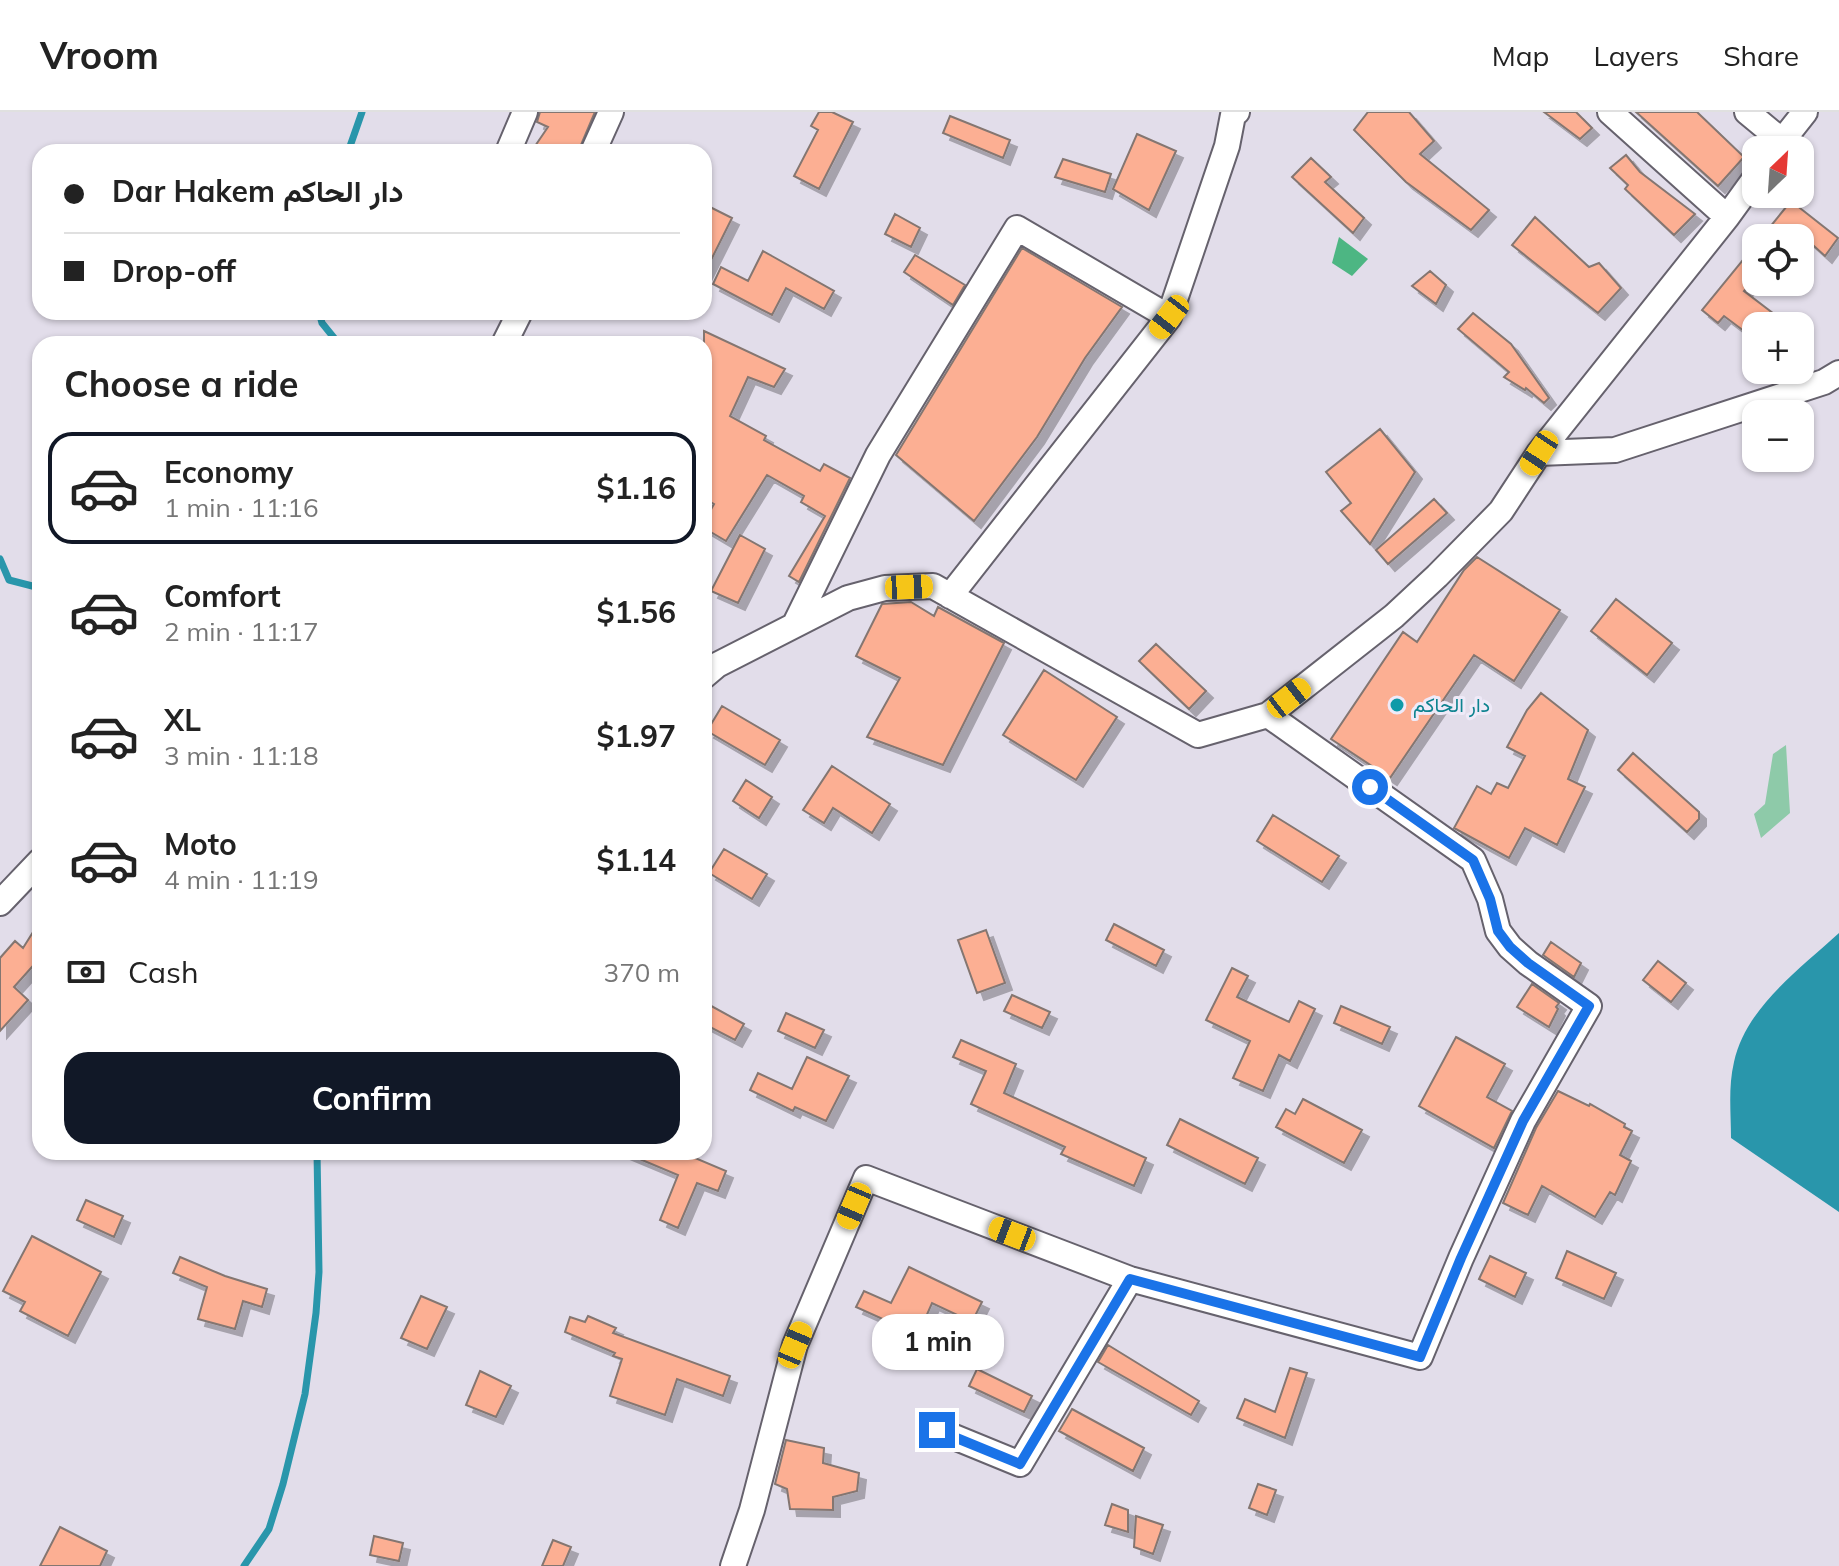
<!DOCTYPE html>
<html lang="en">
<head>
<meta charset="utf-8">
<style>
  :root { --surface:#fff; --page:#f6f6f6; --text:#222; --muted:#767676; --line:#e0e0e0; --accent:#111827 }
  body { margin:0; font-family:Mulish,Vazirmatn,sans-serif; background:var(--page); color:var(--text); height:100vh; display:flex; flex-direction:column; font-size:30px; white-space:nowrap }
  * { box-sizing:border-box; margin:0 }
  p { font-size:26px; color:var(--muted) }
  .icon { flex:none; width:44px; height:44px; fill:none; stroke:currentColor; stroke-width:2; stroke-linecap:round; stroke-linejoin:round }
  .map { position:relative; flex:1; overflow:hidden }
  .side { position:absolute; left:32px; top:224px; width:680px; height:824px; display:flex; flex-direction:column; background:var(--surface); border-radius:24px; box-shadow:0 2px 6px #0004 }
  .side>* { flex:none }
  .guide { position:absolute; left:32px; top:32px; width:680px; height:176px; border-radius:24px; box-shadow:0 2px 6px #0004; display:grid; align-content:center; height:176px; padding:0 32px; background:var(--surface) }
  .needle { width:52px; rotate:25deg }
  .fabs { position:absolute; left:1742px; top:24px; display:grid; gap:16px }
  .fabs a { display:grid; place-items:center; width:72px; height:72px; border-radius:16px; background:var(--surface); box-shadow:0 2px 6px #0004; font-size:40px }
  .end { position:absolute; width:36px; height:36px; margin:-18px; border:10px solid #1a73e8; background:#fff; box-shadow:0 0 0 4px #fff }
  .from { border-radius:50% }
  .bubble { position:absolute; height:56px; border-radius:24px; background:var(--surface); box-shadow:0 2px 6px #0004; font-size:26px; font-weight:700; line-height:56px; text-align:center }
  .car { position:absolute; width:24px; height:48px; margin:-24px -12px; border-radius:10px; box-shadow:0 0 6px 2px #0007; background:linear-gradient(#f5c518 24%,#345 0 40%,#f5c518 0 76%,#345 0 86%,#f5c518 0) }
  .guide b { display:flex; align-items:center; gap:28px; height:76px; font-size:30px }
  .guide b+b { border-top:2px solid var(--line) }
  .guide i { width:20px; height:20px; background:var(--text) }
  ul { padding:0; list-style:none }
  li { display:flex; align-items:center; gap:24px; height:112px; margin:0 16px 12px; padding:0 16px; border:4px solid transparent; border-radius:24px }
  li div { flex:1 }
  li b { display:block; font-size:30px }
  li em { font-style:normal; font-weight:700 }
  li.selected { border-color:var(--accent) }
  li>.icon { width:72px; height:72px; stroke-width:1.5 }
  h2 { padding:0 32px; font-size:36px; line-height:96px }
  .pay { display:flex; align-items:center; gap:20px; height:88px; padding:0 32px; font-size:30px }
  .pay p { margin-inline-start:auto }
  .cta { display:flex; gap:16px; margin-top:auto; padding:16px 32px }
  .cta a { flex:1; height:92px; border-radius:24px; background:var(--accent); color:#fff; font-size:32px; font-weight:700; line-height:92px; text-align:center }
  header { display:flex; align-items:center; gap:48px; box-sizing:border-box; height:112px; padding:0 40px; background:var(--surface); border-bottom:2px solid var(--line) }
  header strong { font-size:38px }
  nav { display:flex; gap:44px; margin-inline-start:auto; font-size:28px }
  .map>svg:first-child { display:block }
</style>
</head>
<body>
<header>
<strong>Vroom</strong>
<nav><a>Map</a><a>Layers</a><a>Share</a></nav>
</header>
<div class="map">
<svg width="1839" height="1454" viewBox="0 0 1839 1454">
  <defs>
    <filter id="shadow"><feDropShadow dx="7" dy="7" stdDeviation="0" flood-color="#0004"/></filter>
  </defs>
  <rect width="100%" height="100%" fill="#e2ddea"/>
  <path fill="#8ecaa9" d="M1786,633L1790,701L1761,726L1754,702L1765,692L1773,642Z"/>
  <path fill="#4db683" d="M1339,125L1368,147L1352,164L1332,151Z"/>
  <path fill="#2996ab" d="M1839,821V1100L1731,1026C1731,1001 1728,975 1734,950C1746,895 1800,857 1839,821Z"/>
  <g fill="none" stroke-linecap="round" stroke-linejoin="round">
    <path stroke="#2996ab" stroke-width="7" d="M348,40L362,0
      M319,200L322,211L339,232
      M0,447L9,468L40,476
      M244,1454L269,1417L283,1372L305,1282L316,1201L319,1160L317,1040"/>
  </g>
  <path fill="#fcaf93" stroke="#847671" stroke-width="2" filter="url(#shadow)" d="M540,0H595L578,40H531L548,15L537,10Z
    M819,0H832L853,10L819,77L794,64L818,18L811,14Z
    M1368,0H1409L1434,29L1420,42L1489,98L1471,118L1406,70L1354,18Z
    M1544,0H1576L1592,16L1580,27Z
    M1636,0H1697L1744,45L1718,74Z
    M950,4L1010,28L1003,46L943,21Z
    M1137,22L1176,39L1149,98L1113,77Z
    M1626,43L1640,60L1695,102L1674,123L1625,77L1628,73L1610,56Z
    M1311,46L1331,65L1325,70L1364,106L1353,121L1292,65Z
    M1063,47L1111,62L1105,80L1055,65Z
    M1791,89L1838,126L1825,144L1795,117L1788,126H1761Z
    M704,92L732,106L704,162Z
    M895,102L920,116L911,135L885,122Z
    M1535,105L1589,155L1599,151L1621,176L1598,201L1512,133Z
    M1756,132V165L1744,179L1790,214H1756V228L1724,204L1718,211L1702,198Z
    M1022,136L1122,195L1085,246L1037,325L974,409L896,343Z
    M763,139L834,179L824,197L786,176L772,203L713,172L721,155L748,169Z
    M915,143L965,173L953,193L904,160Z
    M1430,159L1446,173L1436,192L1412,174Z
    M1473,201L1511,232L1549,286L1544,291L1526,276L1525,278L1504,265L1509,260L1458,217Z
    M704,219L785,257L774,275L748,265L730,304L766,324L764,328L820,359L824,352L850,366L799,470L789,464L825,404L801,390L804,384L767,363L726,429L704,416V410L714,392L704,386Z
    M1380,317L1415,360L1370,432L1341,399L1351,391L1326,360Z
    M1434,387L1447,401L1388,452L1376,438Z
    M740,423L765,437L738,491L711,479Z
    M1477,445L1560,498L1514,569L1474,543L1390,666L1331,627L1403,520L1417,530L1464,458Z
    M1616,487L1672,531L1647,563L1591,519Z
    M911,490L934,504L938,495L1004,531L943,653L867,625L900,566L856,544L882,492Z
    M1156,532L1206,579L1189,597L1139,549Z
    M1044,558L1117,605L1076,668L1003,623Z
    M1541,581L1588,618L1568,667L1585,675L1557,733L1525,716L1509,746L1454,716L1477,674L1491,682L1497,671L1508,676L1525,644L1507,635L1527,598Z
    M722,594L780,628L765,653L707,619Z
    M1633,641L1699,700V707L1687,720L1618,658Z
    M832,654L890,692L872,721L833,696L824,711L803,698Z
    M746,668L772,685L759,706L733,689Z
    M1273,703L1339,744L1322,770L1257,729Z
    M724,737L767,762L752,787L709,761Z
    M40,809V846L14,875L28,888L0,919V846L15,829L23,836Z
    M1114,812L1164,838L1156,854L1106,828Z
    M986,818L1005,871L977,881L958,828Z
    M1551,830L1581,851L1574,865L1543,843Z
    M1658,849L1686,871L1671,890L1643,868Z
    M1232,856L1248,864L1237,885L1289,910L1299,889L1315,897L1290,949L1279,943L1263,979L1233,966L1250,929L1206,908Z
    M1532,872L1559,891L1556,895L1558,897L1549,915L1517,895Z
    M1012,883L1050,900L1042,916L1004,899Z
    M704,890L744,912L735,928L704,912Z
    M1341,894L1390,915L1382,932L1334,911Z
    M786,901L824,918L815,936L778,919Z
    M1456,925L1505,952L1487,985L1512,999L1494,1036L1419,994Z
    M961,928L1016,952L1004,981L1146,1046L1134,1074L1061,1042L1065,1035L971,992L986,959L953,945Z
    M807,945L849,964L826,1009L795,995L793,999L750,978L758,961L792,977Z
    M1558,979L1589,994L1590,992L1625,1012L1624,1015L1632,1019L1620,1043L1631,1049L1615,1083L1610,1080L1595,1105L1542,1074L1528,1103L1503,1091L1536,1016Z
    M1303,987L1362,1018L1344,1051L1276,1015L1286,997L1295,1002Z
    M1180,1007L1258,1046L1245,1072L1167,1033Z
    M623,1040H681L726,1059L718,1079L697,1071L678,1116L660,1108L678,1063Z
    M86,1088L123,1104L114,1125L77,1108Z
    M32,1124L101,1160L68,1224L20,1199L25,1190L3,1179Z
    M1567,1139L1616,1161L1604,1187L1556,1166Z
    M1490,1144L1526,1161L1515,1185L1479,1167Z
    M180,1145L225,1164L267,1177L262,1195L243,1189L235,1217L198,1207L207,1175L173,1161Z
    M909,1155L982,1190L972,1210L932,1191L918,1223L856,1195L864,1179L891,1191Z
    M421,1184L447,1195L427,1237L401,1226Z
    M588,1204L616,1216L613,1221L730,1264L723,1284L677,1267L665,1303L610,1284L622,1247L613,1244L615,1241L565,1220L570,1205L585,1210Z
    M1108,1233L1199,1289L1191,1303L1098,1250Z
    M1290,1256L1307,1261L1285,1326L1237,1306L1245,1287L1275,1300Z
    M977,1257L1032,1284L1024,1300L969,1274Z
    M480,1259L511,1274L496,1305L466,1293Z
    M1072,1297L1144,1336L1133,1359L1059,1319Z
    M786,1328L824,1336L823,1351L859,1361L857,1379L833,1385V1398L790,1397L787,1377L775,1372Z
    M1258,1372L1276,1378L1267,1403L1249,1396Z
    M1112,1392L1128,1398V1420L1105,1413Z
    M1136,1404L1163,1413L1153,1442L1134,1435Z
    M60,1415L107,1439L100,1454H40Z
    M374,1424L403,1431L399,1449L370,1443Z
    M553,1428L571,1435L563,1454H542Z"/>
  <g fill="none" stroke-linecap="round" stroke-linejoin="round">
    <defs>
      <path id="minor" d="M1610,0L1727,105
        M1747,0L1782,29
        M1775,38L1805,0
        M508,40L525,0
        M593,40L611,0
        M504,232L520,200
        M1539,341L1615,338L1824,270L1839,261
        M950,484L1169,205L1227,34L1233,3L1237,0
        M795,512L878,343L1017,116L1169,205
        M704,564L717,553L848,486L885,476L933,474L1198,623L1268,603L1394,504L1437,464L1501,399L1539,341L1727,105L1756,65
        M0,791L40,749
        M937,1318L1020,1352L1130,1167
        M733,1454L752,1398L795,1233L866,1066L1130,1167L1420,1245L1461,1146L1523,1009L1589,894L1528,851L1510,835L1498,819L1490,787L1473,748L1268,603"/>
    </defs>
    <use href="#minor" stroke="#66626d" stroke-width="28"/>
    <use href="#minor" stroke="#fff" stroke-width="24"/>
  </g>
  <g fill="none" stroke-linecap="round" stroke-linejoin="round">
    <path stroke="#1a73e8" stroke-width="10" d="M937,1318L1020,1352L1130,1167L1420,1245L1461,1146L1523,1009L1589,894L1528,851L1510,835L1498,819L1490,787L1473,748L1370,675"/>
  </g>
  <circle fill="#0f9aa8" stroke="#efeaf8" stroke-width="3" cx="1397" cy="593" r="8"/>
  <g text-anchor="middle" stroke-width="6" stroke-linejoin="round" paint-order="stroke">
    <g font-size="20" fill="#0d838f" stroke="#efeaf8" text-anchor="start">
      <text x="1413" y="600">دار الحاكم</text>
    </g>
  </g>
</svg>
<div class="fabs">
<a><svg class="needle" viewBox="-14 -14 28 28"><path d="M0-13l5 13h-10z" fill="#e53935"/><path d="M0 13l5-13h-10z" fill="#767676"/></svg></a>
<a><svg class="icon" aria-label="locate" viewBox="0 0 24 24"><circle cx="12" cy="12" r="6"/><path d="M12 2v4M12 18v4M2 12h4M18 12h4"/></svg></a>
<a>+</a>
<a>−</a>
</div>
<i class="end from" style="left:1370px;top:675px"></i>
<i class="end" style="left:937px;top:1318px"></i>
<div class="bubble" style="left:872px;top:1202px;width:132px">1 min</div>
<i class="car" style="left:1169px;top:205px;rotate:218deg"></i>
<i class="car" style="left:1539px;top:341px;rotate:213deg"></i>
<i class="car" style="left:909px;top:475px;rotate:88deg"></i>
<i class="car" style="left:1289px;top:586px;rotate:52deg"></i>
<i class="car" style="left:854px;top:1094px;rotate:203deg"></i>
<i class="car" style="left:1012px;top:1122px;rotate:291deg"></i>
<i class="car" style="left:795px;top:1233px;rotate:23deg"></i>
<div class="guide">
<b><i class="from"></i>Dar Hakem دار الحاكم</b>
<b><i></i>Drop-off</b>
</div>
<section class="side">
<h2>Choose a ride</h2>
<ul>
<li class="selected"><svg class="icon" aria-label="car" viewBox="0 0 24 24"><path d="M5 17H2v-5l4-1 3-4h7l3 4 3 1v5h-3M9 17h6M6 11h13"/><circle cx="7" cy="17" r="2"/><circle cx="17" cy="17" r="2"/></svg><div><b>Economy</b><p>1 min · 11:16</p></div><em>$1.16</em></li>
<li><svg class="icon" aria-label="car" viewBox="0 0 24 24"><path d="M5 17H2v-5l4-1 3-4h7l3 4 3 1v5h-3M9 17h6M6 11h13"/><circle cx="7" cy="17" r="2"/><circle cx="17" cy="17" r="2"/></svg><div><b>Comfort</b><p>2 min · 11:17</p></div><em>$1.56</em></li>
<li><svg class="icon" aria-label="car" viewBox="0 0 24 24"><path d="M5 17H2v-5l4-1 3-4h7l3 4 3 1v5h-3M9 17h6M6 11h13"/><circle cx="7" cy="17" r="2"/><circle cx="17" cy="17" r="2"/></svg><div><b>XL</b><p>3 min · 11:18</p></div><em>$1.97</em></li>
<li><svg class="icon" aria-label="car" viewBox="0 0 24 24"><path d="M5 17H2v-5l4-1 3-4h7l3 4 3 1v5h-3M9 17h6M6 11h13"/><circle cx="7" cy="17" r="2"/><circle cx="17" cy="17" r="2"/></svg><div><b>Moto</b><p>4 min · 11:19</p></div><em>$1.14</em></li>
</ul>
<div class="pay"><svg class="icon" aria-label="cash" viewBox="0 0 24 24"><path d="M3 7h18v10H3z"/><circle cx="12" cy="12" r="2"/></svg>Cash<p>370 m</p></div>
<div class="cta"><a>Confirm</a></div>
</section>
</div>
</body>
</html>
